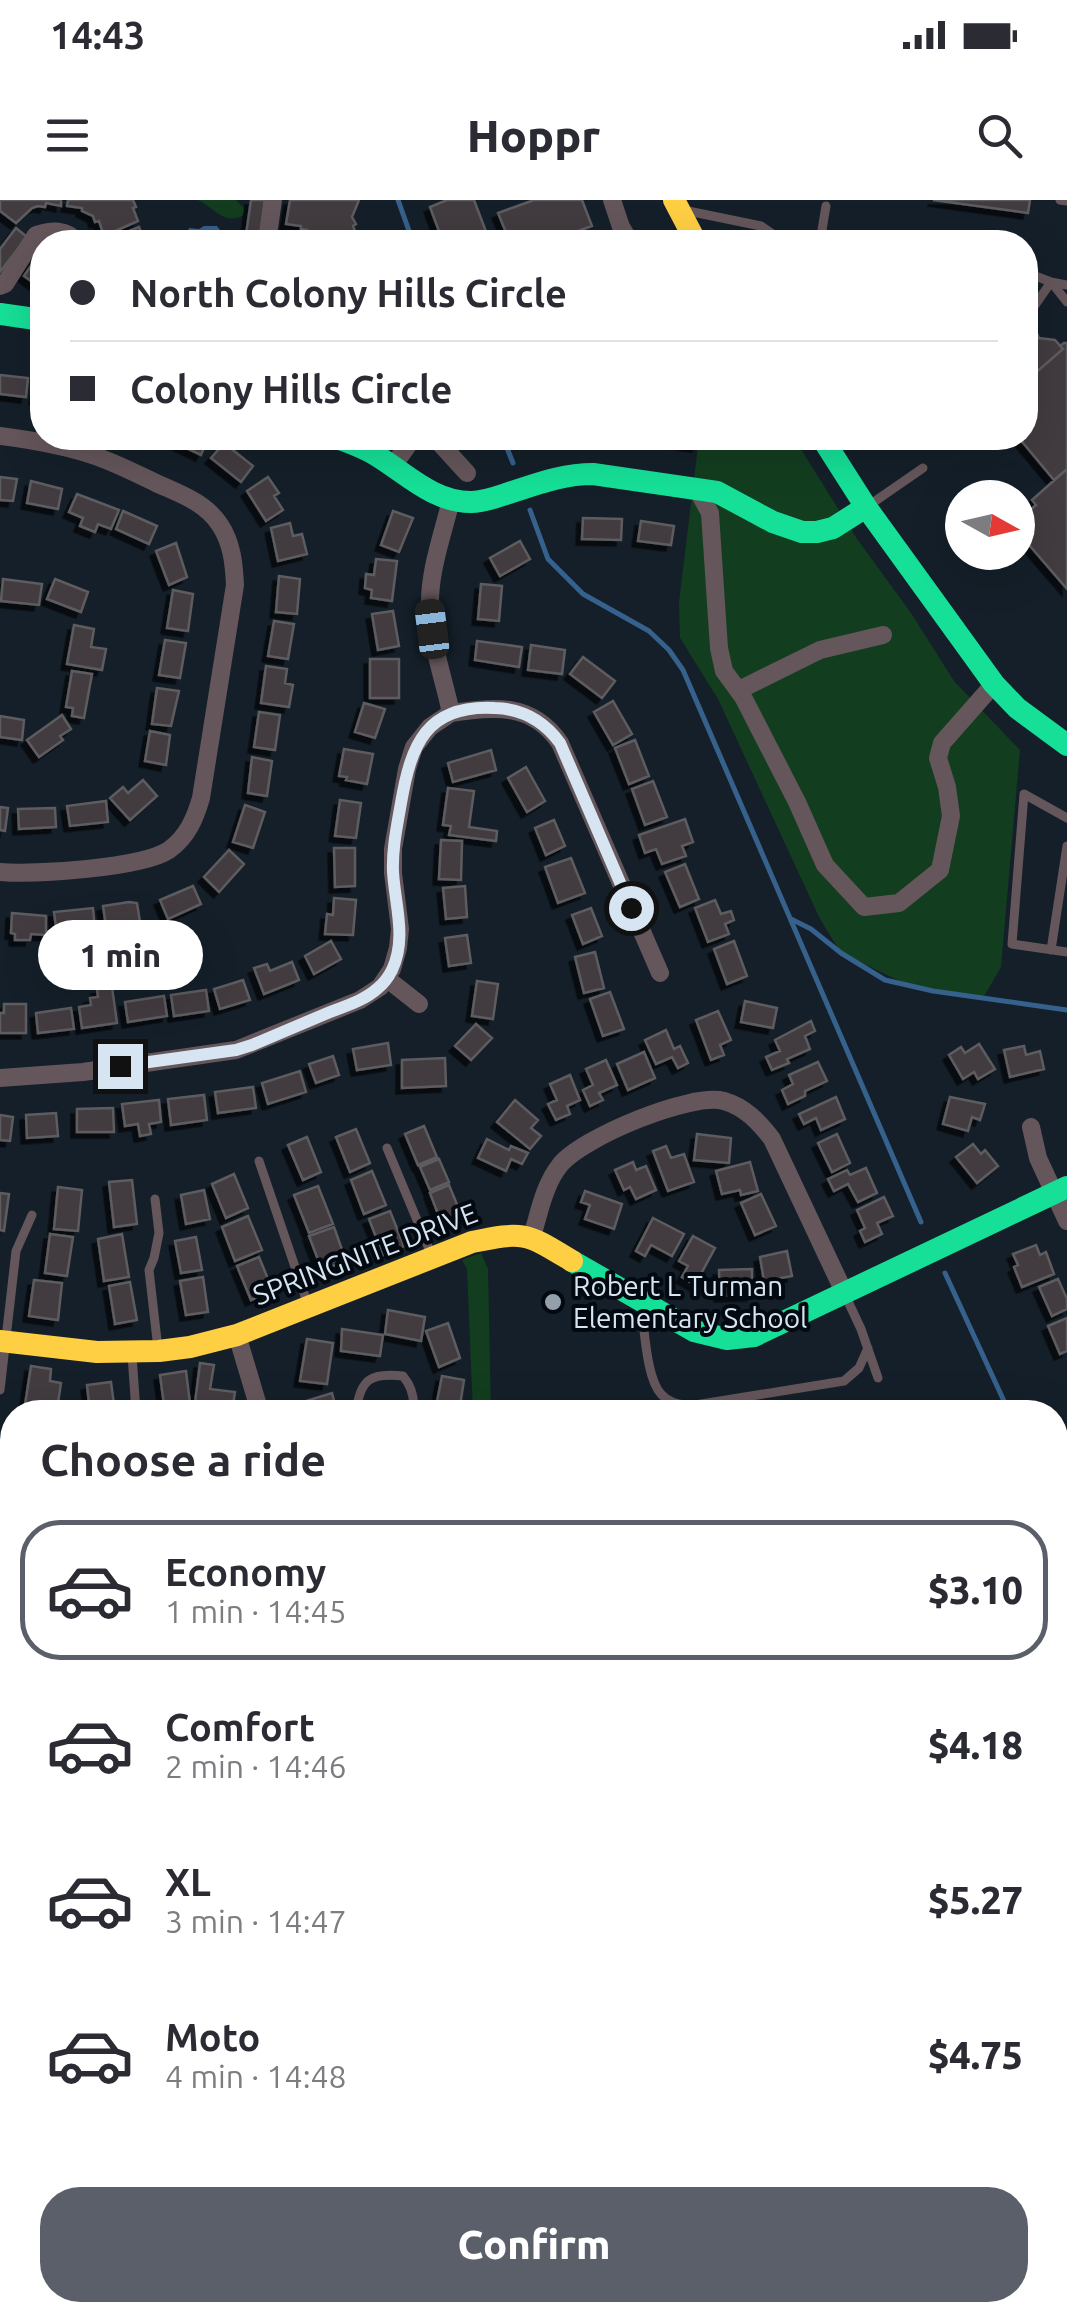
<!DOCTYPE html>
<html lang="en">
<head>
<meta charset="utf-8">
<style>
  :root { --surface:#fff; --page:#f2f2f3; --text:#2b2b33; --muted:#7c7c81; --line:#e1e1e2; --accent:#5a5f69 }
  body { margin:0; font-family:Ubuntu,sans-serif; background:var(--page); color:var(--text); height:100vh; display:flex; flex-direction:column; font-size:38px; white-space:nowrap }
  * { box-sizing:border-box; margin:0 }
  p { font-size:32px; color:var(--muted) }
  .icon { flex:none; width:55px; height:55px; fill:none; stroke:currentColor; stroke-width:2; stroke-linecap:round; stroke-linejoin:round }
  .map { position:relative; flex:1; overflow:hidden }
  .drawer { position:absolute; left:0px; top:1200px; width:1068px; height:922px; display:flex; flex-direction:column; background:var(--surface); border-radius:40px 40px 0 0; box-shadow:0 10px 40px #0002 }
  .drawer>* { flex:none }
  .guide { position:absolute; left:30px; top:30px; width:1008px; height:220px; border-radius:40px; box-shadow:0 10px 40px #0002; display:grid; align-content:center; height:220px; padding:0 40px; background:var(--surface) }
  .needle { width:65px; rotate:98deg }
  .controls { position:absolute; left:945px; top:280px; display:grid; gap:20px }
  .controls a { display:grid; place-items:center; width:90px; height:90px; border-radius:50%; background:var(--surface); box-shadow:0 10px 40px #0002; font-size:50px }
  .end { position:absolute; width:45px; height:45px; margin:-22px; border:12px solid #d7e4f1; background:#111; box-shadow:0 0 0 5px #111 }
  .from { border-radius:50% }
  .bubble { position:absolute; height:70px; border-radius:35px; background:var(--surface); box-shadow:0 10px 40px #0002; font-size:32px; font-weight:800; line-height:70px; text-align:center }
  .car { position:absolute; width:30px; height:60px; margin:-30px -15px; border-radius:12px; box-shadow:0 0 8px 2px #0007; background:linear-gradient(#222 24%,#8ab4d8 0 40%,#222 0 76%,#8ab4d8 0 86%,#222 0) }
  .guide b { display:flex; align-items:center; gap:35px; height:95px; font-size:38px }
  .guide b+b { border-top:2px solid var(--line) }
  .guide i { width:25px; height:25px; background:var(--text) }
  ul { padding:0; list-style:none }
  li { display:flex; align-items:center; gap:30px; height:140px; margin:0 20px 15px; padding:0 20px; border:5px solid transparent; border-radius:40px }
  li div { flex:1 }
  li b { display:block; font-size:38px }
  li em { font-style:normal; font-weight:800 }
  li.active { border-color:var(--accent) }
  li>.icon { width:90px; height:90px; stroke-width:1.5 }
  h2 { padding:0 40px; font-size:45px; line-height:120px }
  .primary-button { display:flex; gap:20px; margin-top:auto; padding:20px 40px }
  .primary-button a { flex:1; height:115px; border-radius:40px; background:var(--accent); color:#fff; font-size:40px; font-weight:800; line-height:115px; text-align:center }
  .status { display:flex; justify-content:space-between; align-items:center; height:70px; padding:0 50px; background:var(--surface); direction:ltr }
  .status svg { height:28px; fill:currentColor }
  header { display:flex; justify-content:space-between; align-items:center; height:130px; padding:0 40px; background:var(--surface); font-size:45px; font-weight:800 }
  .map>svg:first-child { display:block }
</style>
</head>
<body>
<div class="status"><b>14:43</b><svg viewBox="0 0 49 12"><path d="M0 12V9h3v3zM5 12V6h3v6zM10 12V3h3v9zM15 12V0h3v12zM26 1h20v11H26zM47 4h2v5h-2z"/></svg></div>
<header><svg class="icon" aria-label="menu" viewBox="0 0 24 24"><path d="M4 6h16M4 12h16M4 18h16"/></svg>Hoppr<svg class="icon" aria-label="search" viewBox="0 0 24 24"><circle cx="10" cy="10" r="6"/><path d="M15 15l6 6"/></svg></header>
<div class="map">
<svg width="1067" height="2121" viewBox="0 0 1067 2121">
  <defs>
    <filter id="shadow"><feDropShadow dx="-5.5" dy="5.5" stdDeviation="0" flood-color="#0009"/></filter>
  </defs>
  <rect width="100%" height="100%" fill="#141f29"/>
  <path fill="#133d1f" d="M198,0H236L244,8V15C224,26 215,8 198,0Z
    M699,238H794L857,339L911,413L954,481L1020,550L1001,767L983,798L910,786L841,753L820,719L718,499L680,438L679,402Z
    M481,1053L488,1069L491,1212H473L467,1069L462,1060Z"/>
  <path fill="#35618c" d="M204,26H217L220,30L212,38L187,42L185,37L189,28L199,29Z"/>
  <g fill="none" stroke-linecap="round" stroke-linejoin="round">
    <path stroke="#35618c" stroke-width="5" d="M398,0L413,42
      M503,238L513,263
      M530,310L548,359L583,394L649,431L669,450L683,470L921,1022
      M791,719L811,729L841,753L885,780L933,791L1067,810
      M945,1073L1009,1212
      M1055,1327L1067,1387
      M1055,1703L1067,1608"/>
  </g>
  <path fill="#423b40" stroke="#5d5c5f" stroke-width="2.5" filter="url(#shadow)" d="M0,0H61V6L46,3L45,7L38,6L32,8L16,23L0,11Z
    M68,0H133L136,7L133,8L138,21L104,36L99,21L95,22L93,16L82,11V8L67,6Z
    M251,0H265L259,42H245Z
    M290,0H359L352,17L356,24L353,26L358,39L349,42H319L318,39L315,40L307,30L301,29V26L286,24Z
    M447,0H474L490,42H443L430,7Z
    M534,0H582L592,26L548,42H510L498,13Z
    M933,0H1030L1028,13Z
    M139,27L145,41L148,39L150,42H106L105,41Z
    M16,28L27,37L0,72V49Z
    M42,50V73L35,84L24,76Z
    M1025,131L1036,132L1039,138L1055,140L1063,149L1025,182Z
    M1064,143H1067V269L1054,280L1019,238H1025V182L1063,149L1060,146Z
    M0,175L28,178L26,197L0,194Z
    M39,178H42V200L35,199Z
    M168,238H208L201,255L167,239Z
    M643,238H698L697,246Z
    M224,243L253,266L241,282L211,258Z
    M1067,269V389L1018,332V321L1036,305L1032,300Z
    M0,277L17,279L13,301L0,300Z
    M268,277L279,293L274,296L283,310L266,321L247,291Z
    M31,281L62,289L58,309L27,303Z
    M77,294L119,310L111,329L98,324L95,332L80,326L83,318L69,312Z
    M123,311L157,326L149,344L116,329Z
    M393,311L413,318L399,352L381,345Z
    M583,318L622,319L621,340L582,339Z
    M641,321L674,326L671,345L638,341Z
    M290,323L293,336L302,334L307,354L278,361L271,328Z
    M520,341L530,359L500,376L490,358Z
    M176,343L187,377L169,385L156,351Z
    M376,359L397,361L392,401L371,398L372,390L365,388L366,374L374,375Z
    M279,376L300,379L297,414L276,412Z
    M3,379L42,384L39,405L1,401Z
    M55,379L88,392L81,412L47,399Z
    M481,384L502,386L499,421L478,419Z
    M173,390L193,394L188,431L167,428Z
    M393,411L399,446L378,450L372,414Z
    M274,421L294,424L288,459L268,456Z
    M74,425L94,429L91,447L106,449L102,470L67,464Z
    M165,440L186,443L180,478L159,475Z
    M477,441L522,447L519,467L475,460Z
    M531,445L565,450L562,474L528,470Z
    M583,457L615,481L602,498L570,474Z
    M370,459H399V498H370Z
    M266,466L287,469L285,483L293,485L289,507L261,503Z
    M72,471L92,474L84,518L72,516L73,508L66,507Z
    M157,488L179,491L171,526L152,524Z
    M613,501L632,534L613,545L594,512Z
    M364,503L385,509L375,538L355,532Z
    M259,512L280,515L275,550L254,547Z
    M62,515L71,529L60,536L63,540L39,557L27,540Z
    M0,516L24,520L22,540L0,537Z
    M150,531L170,535L166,565L145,561Z
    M635,540L649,576L629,584L615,548Z
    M344,549L373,554L367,584L346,580L347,577L339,576Z
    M491,550L496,570L453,582L448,563Z
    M252,557L272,561L267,596L248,593Z
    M526,567L545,601L527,612L508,578Z
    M143,580L157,596L130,620L110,598L123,587L128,593Z
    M653,581L667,617L645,625L632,589Z
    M448,588L474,591L469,627L497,631L496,641L449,635L451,626L443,625Z
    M340,600L361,603L356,638L335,636Z
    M106,601L108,622L70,626L67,606Z
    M245,605L265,612L253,648L233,642Z
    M0,607L8,608L5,631L0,630Z
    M55,608L56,627L19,629L18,609Z
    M685,619L693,642L682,646L686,656L662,664L656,649L645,653L639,635Z
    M554,620L565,646L546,655L535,628Z
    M441,640L462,641L461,680L439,679Z
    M334,648H355V686L335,687Z
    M229,650L244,664L219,692L204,677Z
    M571,658L585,693L558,703L545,667Z
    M685,664L699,699L680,707L665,672Z
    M193,686L201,704L168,719L160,700Z
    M465,686L467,717L446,719L443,688Z
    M334,698L356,700L353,735L325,734L327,714L333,715Z
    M715,700L721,714L731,711L734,720L725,724L729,734L708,742L695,708Z
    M129,702L137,703L140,722L106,726L103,706Z
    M93,708L95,730L57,734L54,712Z
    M591,708L602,736L583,744L572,715Z
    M12,713L46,716V735L31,734L30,740H15V734L11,733Z
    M467,735L471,763L449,766L445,738Z
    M331,741L341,759L314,774L305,756Z
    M734,741L747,776L727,784L714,749Z
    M595,752L604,788L584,793L575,757Z
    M292,762L299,780L264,794L254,768L267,764L270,771Z
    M243,780L250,800L220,809L214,789Z
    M477,781L498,784L493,819L472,816Z
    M112,787L117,823L82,828L79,807L91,805L90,798L98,797L97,789Z
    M206,790L209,811L174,816L171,795Z
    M610,792L624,829L603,836L590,799Z
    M164,796L167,816L128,822L125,802Z
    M745,801L777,808L773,828L741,822Z
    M4,804H26V833H0V813H4Z
    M71,808L74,829L38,833L36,813Z
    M718,811L731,840L720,845L724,855L711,860L696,820Z
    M811,821L815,831L805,836L810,849L787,859L789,863L772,870L766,857L780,851L775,840Z
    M476,824L492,838L471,860L455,846Z
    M666,830L674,849L680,846L688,863L678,868L672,857L656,864L645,840Z
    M388,843L391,865L357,870L353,849Z
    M979,844L995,869L978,879L974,872L963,879L949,855L961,847L965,853Z
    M1024,846L1026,855L1040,851L1044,869L1010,877L1004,850Z
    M644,852L655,878L628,890L617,864Z
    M333,856L339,875L316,883L309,864Z
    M445,858L446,886L402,888V860Z
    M606,860L617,885L599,893L603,900L590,906L583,890L593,885L586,869Z
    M818,862L827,881L805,891V896L788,904L782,890L793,884L789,875Z
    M300,871L306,892L268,904L262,883Z
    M570,875L580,900L567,906L570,914L556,920L548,904L557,900L550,884Z
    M253,887L256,908L218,913L215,892Z
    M204,895L207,920L171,925L168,899Z
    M836,897L845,919L821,930L816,918L804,924L799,914Z
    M950,897L985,904L980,920L972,917L968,931L943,924Z
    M159,900L161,922L149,924L151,934L140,936L138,924L125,926L122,904Z
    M515,900L538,920L531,928L541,936L530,949L497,922Z
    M113,908L114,932H77V909Z
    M56,913L58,936L27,938L26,915Z
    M0,915L13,917L10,941L0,940Z
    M424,926L437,957L418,965L405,934Z
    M356,929L370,963L350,972L336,937Z
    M697,934L731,938L729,963L694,960Z
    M837,934L850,963L832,972L818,943Z
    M307,937L321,972L303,980L288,945Z
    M487,939L509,950L511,946L528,953L522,964L511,959L506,971L478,958Z
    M973,944L981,954L985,950L998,966L977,983L956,957Z
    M666,946L671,958L684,954L694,982L668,991L653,951Z
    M439,959L449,982L430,990L420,967Z
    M633,962L636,970L646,966L656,990L636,999L630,987L624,990L615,970Z
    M750,962L758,991L741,995L740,990L722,994L716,971Z
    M866,968L877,993L858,1002L848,984L834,991L828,979L847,970L850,975Z
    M372,971L386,1005L364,1014L351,980Z
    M234,974L248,1008L226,1018L212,984Z
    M132,980L137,1024L114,1027L109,982Z
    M449,985L463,1019L443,1027L430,993Z
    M318,986L333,1024L309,1033L294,995Z
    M58,987L82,990L78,1031L54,1029Z
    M204,990L210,1019L186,1024L181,995Z
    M585,991L622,1004L614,1029L585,1019L590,1005L581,1002Z
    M0,993L9,994L4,1031L0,1030Z
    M761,994L776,1026L755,1035L741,1003Z
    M884,997L893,1016L877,1023L882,1034L865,1042L860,1031L865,1028L857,1010Z
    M390,1011L404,1046L383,1055L369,1019Z
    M248,1016L262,1050L235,1061L222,1027Z
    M653,1018L684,1034L672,1056L651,1045L645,1056L636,1051Z
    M334,1027L346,1061L322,1070L309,1036Z
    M50,1034L73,1037L67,1076L45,1073Z
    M122,1034L129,1077L104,1081L98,1039Z
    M693,1036L715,1048L695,1085L682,1077L688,1066L679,1061Z
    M196,1037L202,1070L181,1073L175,1041Z
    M1036,1045L1040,1055L1046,1052L1054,1074L1022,1087L1014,1067L1018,1065L1013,1054Z
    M787,1051L792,1076L764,1081L760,1057Z
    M259,1057L273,1091L251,1100L237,1066Z
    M752,1069V1095L720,1096L719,1070Z
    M203,1077L208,1112L186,1115L180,1081Z
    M1058,1079L1067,1099V1109L1052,1116L1039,1087Z
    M34,1080L62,1083L58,1120L29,1116Z
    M130,1082L137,1120L115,1124L109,1086Z
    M388,1110L425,1117L421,1141L385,1134Z
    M1067,1118V1151L1060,1154L1048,1126Z
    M448,1123L460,1158L439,1167L426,1131Z
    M342,1129L383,1135L380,1156L341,1151Z
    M307,1139L333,1143L327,1184L300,1181Z
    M200,1163L214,1165L210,1189L235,1192L232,1212L194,1211Z
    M31,1166L51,1169L50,1181L61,1183L57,1210L25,1205Z
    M186,1171L191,1212H165L160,1175Z
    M442,1176L464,1180L459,1212H435Z
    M111,1182L115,1212H90L87,1185Z
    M332,1193L337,1212H296L293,1205Z
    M4,1320L12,1356L0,1360V1321Z
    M12,1362V1400L0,1402V1364Z
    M12,1425V1455L0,1457V1427Z
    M0,1752L12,1756V1783L0,1779Z
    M0,1900L10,1905L12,1900V1930L0,1924Z
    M12,2040V2085L0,2077V2059Z
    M1055,2064L1067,2066V2095L1055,2093Z
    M84,2110H112L105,2121H100Z
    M124,2112L142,2121H120Z"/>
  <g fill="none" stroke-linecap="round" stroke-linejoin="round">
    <path stroke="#64565a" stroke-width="9" d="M1060,0L1067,1
      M683,10L761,26L777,37L820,42
      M820,42L826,6
      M1025,72L1051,82L1067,102
      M1031,111L1051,82L1067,85
      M868,306L923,268
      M1067,618L1024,594L1012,744L1067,752
      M1051,750L1067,646
      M387,948L432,1056
      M259,961L308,1105
      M155,999L159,1033L154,1058L149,1070L158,1149
      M846,1097L861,1129L878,1178
      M641,1108C645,1130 646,1177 661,1194C669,1203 678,1204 689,1206L844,1181L859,1168L868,1148
      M132,1155L136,1212
      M0,1190L16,1051L32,1015
      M356,1212C360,1180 370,1172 403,1176C412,1187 415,1199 413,1212
      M0,1253L12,1302"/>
    <path stroke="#64565a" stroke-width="18" d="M612,0L621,27L630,42
      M267,42L273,0
      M0,86L5,84L36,35C52,30 66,29 77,42
      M0,236C31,240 62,245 92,255C114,262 135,273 156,283C180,294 205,302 220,325C232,343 234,364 235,385L201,598C195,619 187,637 169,650C142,668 34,675 0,672
      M435,238L467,273
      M393,266L413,238
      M697,289L710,313L719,448L724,471L743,497L797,602L825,665L864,707L899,703L940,670L951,616L947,587L938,558L942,543L994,484
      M739,490L820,450L883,435
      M451,513C495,507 532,502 560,543L660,773
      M386,778L419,804
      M0,878L83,872L236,850L360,800L380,787L392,769L398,748L400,729L393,673V649L407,569L414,547L430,527L451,513C444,479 430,442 430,406C429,371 443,334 451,300
      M1031,927L1038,958L1067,1021
      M532,1037C539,1013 544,985 560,965C581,938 691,892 724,901C745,907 759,922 772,939L844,1092
      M237,1135L260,1212
      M0,1568L12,1560
      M0,1710L12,1712"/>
    <path stroke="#16e098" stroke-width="22" d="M0,114L42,120
      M338,238C350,243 363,247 374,254C405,272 432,302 471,302C484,302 497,297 509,293C537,284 563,274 593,274L717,292L773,322L802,332H817L833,328L866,307
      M822,238L866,307L994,484L1017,508L1067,545
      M572,1061L694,1131L727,1139L754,1136L1067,987
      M0,1977L12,1986
      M218,2110L253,2121
      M877,2110L956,2121
      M688,2121L713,2110"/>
    <path stroke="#ffcf43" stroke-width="22" d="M674,0L696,42
      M0,1141L97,1152L159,1151L190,1147L237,1135L472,1042C525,1031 526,1033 572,1061"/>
  </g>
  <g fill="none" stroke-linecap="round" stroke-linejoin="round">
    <path stroke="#d7e4f1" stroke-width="12" d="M120,866L236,850L252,845C278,834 304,823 330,812C346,806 365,800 378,788C383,784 389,776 392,770C407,738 395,705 393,672C392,649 397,626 401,603C411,545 426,504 495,508C523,509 544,521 560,543L631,708"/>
  </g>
  <circle fill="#939fab" stroke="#030911" stroke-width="4" cx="553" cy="1102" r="10"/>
  <g text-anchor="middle" stroke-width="8" stroke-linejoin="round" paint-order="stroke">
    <g font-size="28" fill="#d7e4f1" stroke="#030911">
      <text transform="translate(365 1054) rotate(-21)" y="10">SPRINGNITE DRIVE</text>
    </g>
    <g font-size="28" fill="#d7e4f1" stroke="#030911" text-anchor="start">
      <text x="573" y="1096">Robert L Turman<tspan x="573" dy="32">Elementary School</tspan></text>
    </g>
  </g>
</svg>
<div class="controls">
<a><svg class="needle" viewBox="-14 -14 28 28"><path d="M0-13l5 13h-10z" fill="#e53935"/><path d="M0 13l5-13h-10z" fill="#7c7c81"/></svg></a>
</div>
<i class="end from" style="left:631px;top:708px"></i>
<i class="end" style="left:120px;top:866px"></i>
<div class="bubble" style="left:38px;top:720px;width:165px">1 min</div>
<i class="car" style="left:432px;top:429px;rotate:353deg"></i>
<div class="guide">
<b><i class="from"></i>North Colony Hills Circle</b>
<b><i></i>Colony Hills Circle</b>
</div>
<section class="drawer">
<h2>Choose a ride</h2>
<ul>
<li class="active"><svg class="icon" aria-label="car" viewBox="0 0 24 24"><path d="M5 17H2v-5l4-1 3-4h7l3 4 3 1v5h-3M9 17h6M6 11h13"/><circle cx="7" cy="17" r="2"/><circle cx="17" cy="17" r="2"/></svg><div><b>Economy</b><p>1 min · 14:45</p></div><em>$3.10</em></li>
<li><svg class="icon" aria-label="car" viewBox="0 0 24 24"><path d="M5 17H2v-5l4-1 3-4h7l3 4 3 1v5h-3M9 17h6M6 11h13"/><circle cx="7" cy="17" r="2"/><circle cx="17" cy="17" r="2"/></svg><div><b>Comfort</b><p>2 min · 14:46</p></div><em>$4.18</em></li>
<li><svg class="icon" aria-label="car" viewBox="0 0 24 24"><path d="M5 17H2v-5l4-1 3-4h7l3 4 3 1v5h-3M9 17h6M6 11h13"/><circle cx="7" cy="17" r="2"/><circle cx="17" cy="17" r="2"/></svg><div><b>XL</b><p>3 min · 14:47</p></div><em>$5.27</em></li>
<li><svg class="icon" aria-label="car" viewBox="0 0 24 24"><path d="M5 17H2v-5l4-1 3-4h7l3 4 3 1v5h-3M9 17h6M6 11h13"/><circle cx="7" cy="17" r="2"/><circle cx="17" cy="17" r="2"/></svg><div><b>Moto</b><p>4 min · 14:48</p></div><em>$4.75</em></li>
</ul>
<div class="primary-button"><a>Confirm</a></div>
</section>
</div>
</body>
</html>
